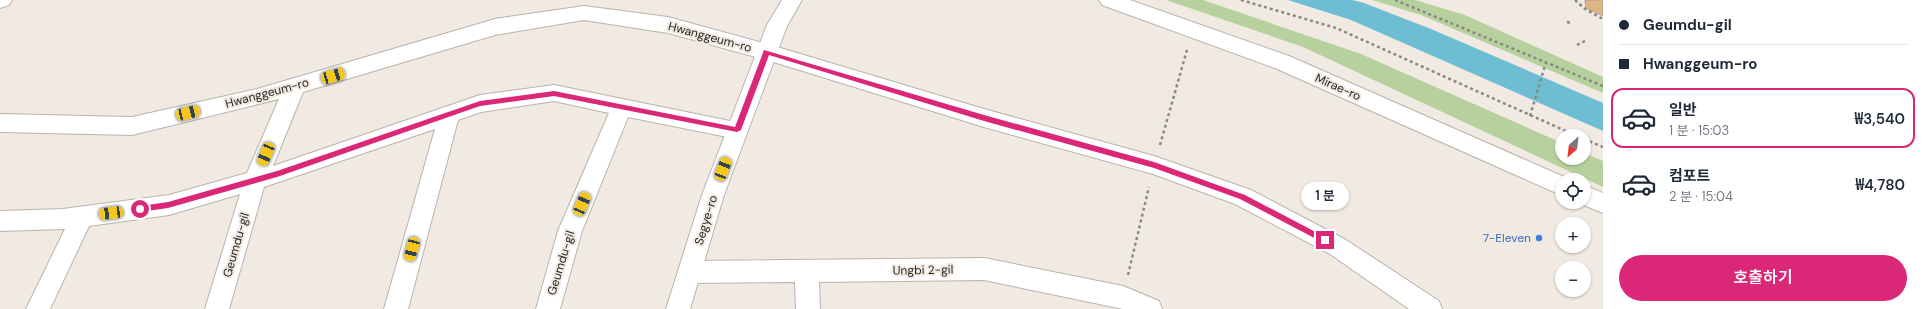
<!DOCTYPE html>
<html lang="ko">
<head>
<meta charset="utf-8">
<style>
  :root { --surface:#fff; --page:#f6f6f7; --text:#1f2937; --muted:#747a83; --line:#e0e1e3; --accent:#db2777 }
  body { margin:0; font-family:"DM Sans","Noto Sans KR",sans-serif; background:var(--page); color:var(--text); height:100vh; display:flex; flex-direction:column; font-size:15px; white-space:nowrap }
  * { box-sizing:border-box; margin:0 }
  p { font-size:13px; color:var(--muted) }
  .icon { flex:none; width:22px; height:22px; fill:none; stroke:currentColor; stroke-width:2; stroke-linecap:round; stroke-linejoin:round }
  .map { position:relative; flex:1; overflow:hidden }
  .drawer { display:flex; flex-direction:column; background:var(--surface); width:320px }
  .drawer>* { flex:none }
  .hud { display:grid; align-content:center; height:88px; padding:0 16px; background:var(--surface) }
  .needle { width:26px; rotate:208deg }
  .buttons { position:absolute; left:1555px; top:129px; display:grid; gap:8px }
  .buttons a { display:grid; place-items:center; width:36px; height:36px; border-radius:50%; background:var(--surface); box-shadow:0 1px 3px #0004; font-size:20px }
  .end { position:absolute; width:18px; height:18px; margin:-9px; border:5px solid #db2777; background:#fff; box-shadow:0 0 0 2px #fff }
  .from { border-radius:50% }
  .bubble { position:absolute; height:28px; border-radius:14px; background:var(--surface); box-shadow:0 1px 3px #0004; font-size:13px; font-weight:600; line-height:28px; text-align:center }
  .car { position:absolute; width:12px; height:24px; margin:-12px -6px; border-radius:5px; box-shadow:0 0 3px 1px #0007; background:linear-gradient(#f5c518 24%,#345 0 40%,#f5c518 0 76%,#345 0 86%,#f5c518 0) }
  .hud b { display:flex; align-items:center; gap:14px; height:38px; font-size:15px }
  .hud b+b { border-top:1px solid var(--line) }
  .hud i { width:10px; height:10px; background:var(--text) }
  ul { padding:0; list-style:none }
  li { display:flex; align-items:center; gap:12px; height:60px; margin:0 8px 6px; padding:0 8px; border:2px solid transparent; border-radius:12px }
  li div { flex:1 }
  li b { display:block; font-size:15px }
  li em { font-style:normal; font-weight:600 }
  li.on { border-color:var(--accent) }
  li>.icon { width:36px; height:36px; stroke-width:1.5 }
  .action { display:flex; gap:8px; margin-top:auto; padding:8px 16px }
  .action a { flex:1; height:46px; border-radius:24px; background:var(--accent); color:#fff; font-size:16px; font-weight:600; line-height:46px; text-align:center }
  main { display:flex; flex:1; min-height:0 }
  .map>svg:first-child { display:block }
</style>
</head>
<body>
<main>
<div class="map">
<svg width="1603" height="309" viewBox="0 0 1603 309">
  <rect width="100%" height="100%" fill="#f1eae2"/>
  <path fill="#b6d19e" d="M1166,0H1203L1361,54L1562,143V158H1584V153L1603,161V187L1303,47Z
    M1372,0H1415L1465,15L1603,77V93L1421,15Z"/>
  <path fill="#6ebed3" d="M1288,0H1352L1364,3L1431,29L1603,103V131L1351,20Z"/>
  <path fill="#dfb581" stroke="#a8a29a" d="M1585,0H1603V16L1586,8Z"/>
  <g fill="none" stroke-linecap="round" stroke-linejoin="round">
    <defs>
      <path id="street" d="M584,6L668,17L767,44L984,109L1154,156L1251,190L1346,240L1439,301L1442,309H1409L1330,254L1235,204L1153,174L984,127L767,60L668,33L584,20L495,35L303,92L273,166L480,95L554,85L745,124L748,130L745,136L737,139L628,117L582,231L560,309H536L558,231L609,113L554,101L481,112L458,120L408,309H384L435,129L264,187L229,309H205L240,194L169,215L89,226L50,309H26L65,229L0,231V211L63,209L169,195L247,173L279,99L132,135L0,132V114L132,117L257,89L495,19Z
        M984,258L1123,286L1159,301L1162,309H1123L984,280L819,282L820,309H796L795,282L690,283L682,280L678,272L682,264L690,261Z"/>
      <path id="secondary" d="M0,0H12L9,5L0,8Z
        M782,0H802L787,26L724,195L690,309H666L702,195L767,25Z
        M1099,0H1130L1289,56L1571,180H1562V195L1554,192L1275,68L1102,5Z
        M1584,185L1603,193V213L1576,202H1584Z"/>
    </defs>
    <use href="#street" stroke="#bab3ab" stroke-width="2"/>
    <use href="#secondary" stroke="#bab3ab" stroke-width="2"/>
    <path stroke="#8c8781" stroke-width="2.5" stroke-dasharray="3 3" stroke-linecap="butt" d="M1241,0L1336,28L1577,136
      M1395,0L1603,86
      M1575,0L1585,9L1603,19
      M1567,22L1571,23
      M1577,45L1585,41
      M1530,116L1546,62
      M1584,139L1603,147
      M1160,145L1187,50
      M1128,275L1149,187"/>
    <use href="#street" fill="#fff" fill-rule="evenodd"/>
    <use href="#secondary" fill="#fff" fill-rule="evenodd"/>
  </g>
  <path fill="#db2777" d="M764,50L984,115L1154,162L1245,195L1327,238L1328,240L1325,243L1322,242L1240,199L1154,168L984,121L769,55L741,130L737,132L554,96L480,106L277,177L168,208L140,212L136,209L140,206L168,202L277,171L480,101L554,91L735,127Z"/>
  <circle fill="#3f7fe0" stroke="#f1eae2" stroke-width="1.5" cx="1539" cy="238" r="4"/>
  <g text-anchor="middle" stroke-width="4" stroke-linejoin="round" paint-order="stroke">
    <g font-size="12" fill="#282522" stroke="#f1eae2">
      <text transform="translate(710 37) rotate(15)" y="4">Hwanggeum-ro</text>
      <text transform="translate(1338 87) rotate(24)" y="4">Mirae-ro</text>
      <text transform="translate(267 93) rotate(-15)" y="4">Hwanggeum-ro</text>
      <text transform="translate(706 220) rotate(-73)" y="4">Segye-ro</text>
      <text transform="translate(236 245) rotate(-74)" y="4">Geumdu-gil</text>
      <text transform="translate(561 263) rotate(-73)" y="4">Geumdu-gil</text>
      <text transform="translate(923 270) rotate(-1)" y="4">Ungbi 2-gil</text>
    </g>
    <g font-size="12" fill="#366cbe" stroke="#f1eae2" text-anchor="end">
      <text x="1531" y="242">7-Eleven</text>
    </g>
  </g>
</svg>
<div class="buttons">
<a><svg class="needle" viewBox="-14 -14 28 28"><path d="M0-13l5 13h-10z" fill="#e53935"/><path d="M0 13l5-13h-10z" fill="#747a83"/></svg></a>
<a><svg class="icon" aria-label="locate" viewBox="0 0 24 24"><circle cx="12" cy="12" r="6"/><path d="M12 2v4M12 18v4M2 12h4M18 12h4"/></svg></a>
<a>+</a>
<a>−</a>
</div>
<i class="end from" style="left:140px;top:209px"></i>
<i class="end" style="left:1325px;top:240px"></i>
<div class="bubble" style="left:1301px;top:182px;width:48px">1 분</div>
<i class="car" style="left:333px;top:76px;rotate:74deg"></i>
<i class="car" style="left:188px;top:113px;rotate:77deg"></i>
<i class="car" style="left:266px;top:154px;rotate:203deg"></i>
<i class="car" style="left:723px;top:169px;rotate:21deg"></i>
<i class="car" style="left:582px;top:204px;rotate:23deg"></i>
<i class="car" style="left:111px;top:213px;rotate:263deg"></i>
<i class="car" style="left:412px;top:249px;rotate:195deg"></i>
</div>
<section class="drawer">
<div class="hud">
<b><i class="from"></i>Geumdu-gil</b>
<b><i></i>Hwanggeum-ro</b>
</div>
<ul>
<li class="on"><svg class="icon" aria-label="car" viewBox="0 0 24 24"><path d="M5 17H2v-5l4-1 3-4h7l3 4 3 1v5h-3M9 17h6M6 11h13"/><circle cx="7" cy="17" r="2"/><circle cx="17" cy="17" r="2"/></svg><div><b>일반</b><p>1 분 · 15:03</p></div><em>₩3,540</em></li>
<li><svg class="icon" aria-label="car" viewBox="0 0 24 24"><path d="M5 17H2v-5l4-1 3-4h7l3 4 3 1v5h-3M9 17h6M6 11h13"/><circle cx="7" cy="17" r="2"/><circle cx="17" cy="17" r="2"/></svg><div><b>컴포트</b><p>2 분 · 15:04</p></div><em>₩4,780</em></li>
</ul>
<div class="action"><a>호출하기</a></div>
</section>
</main>
</body>
</html>
